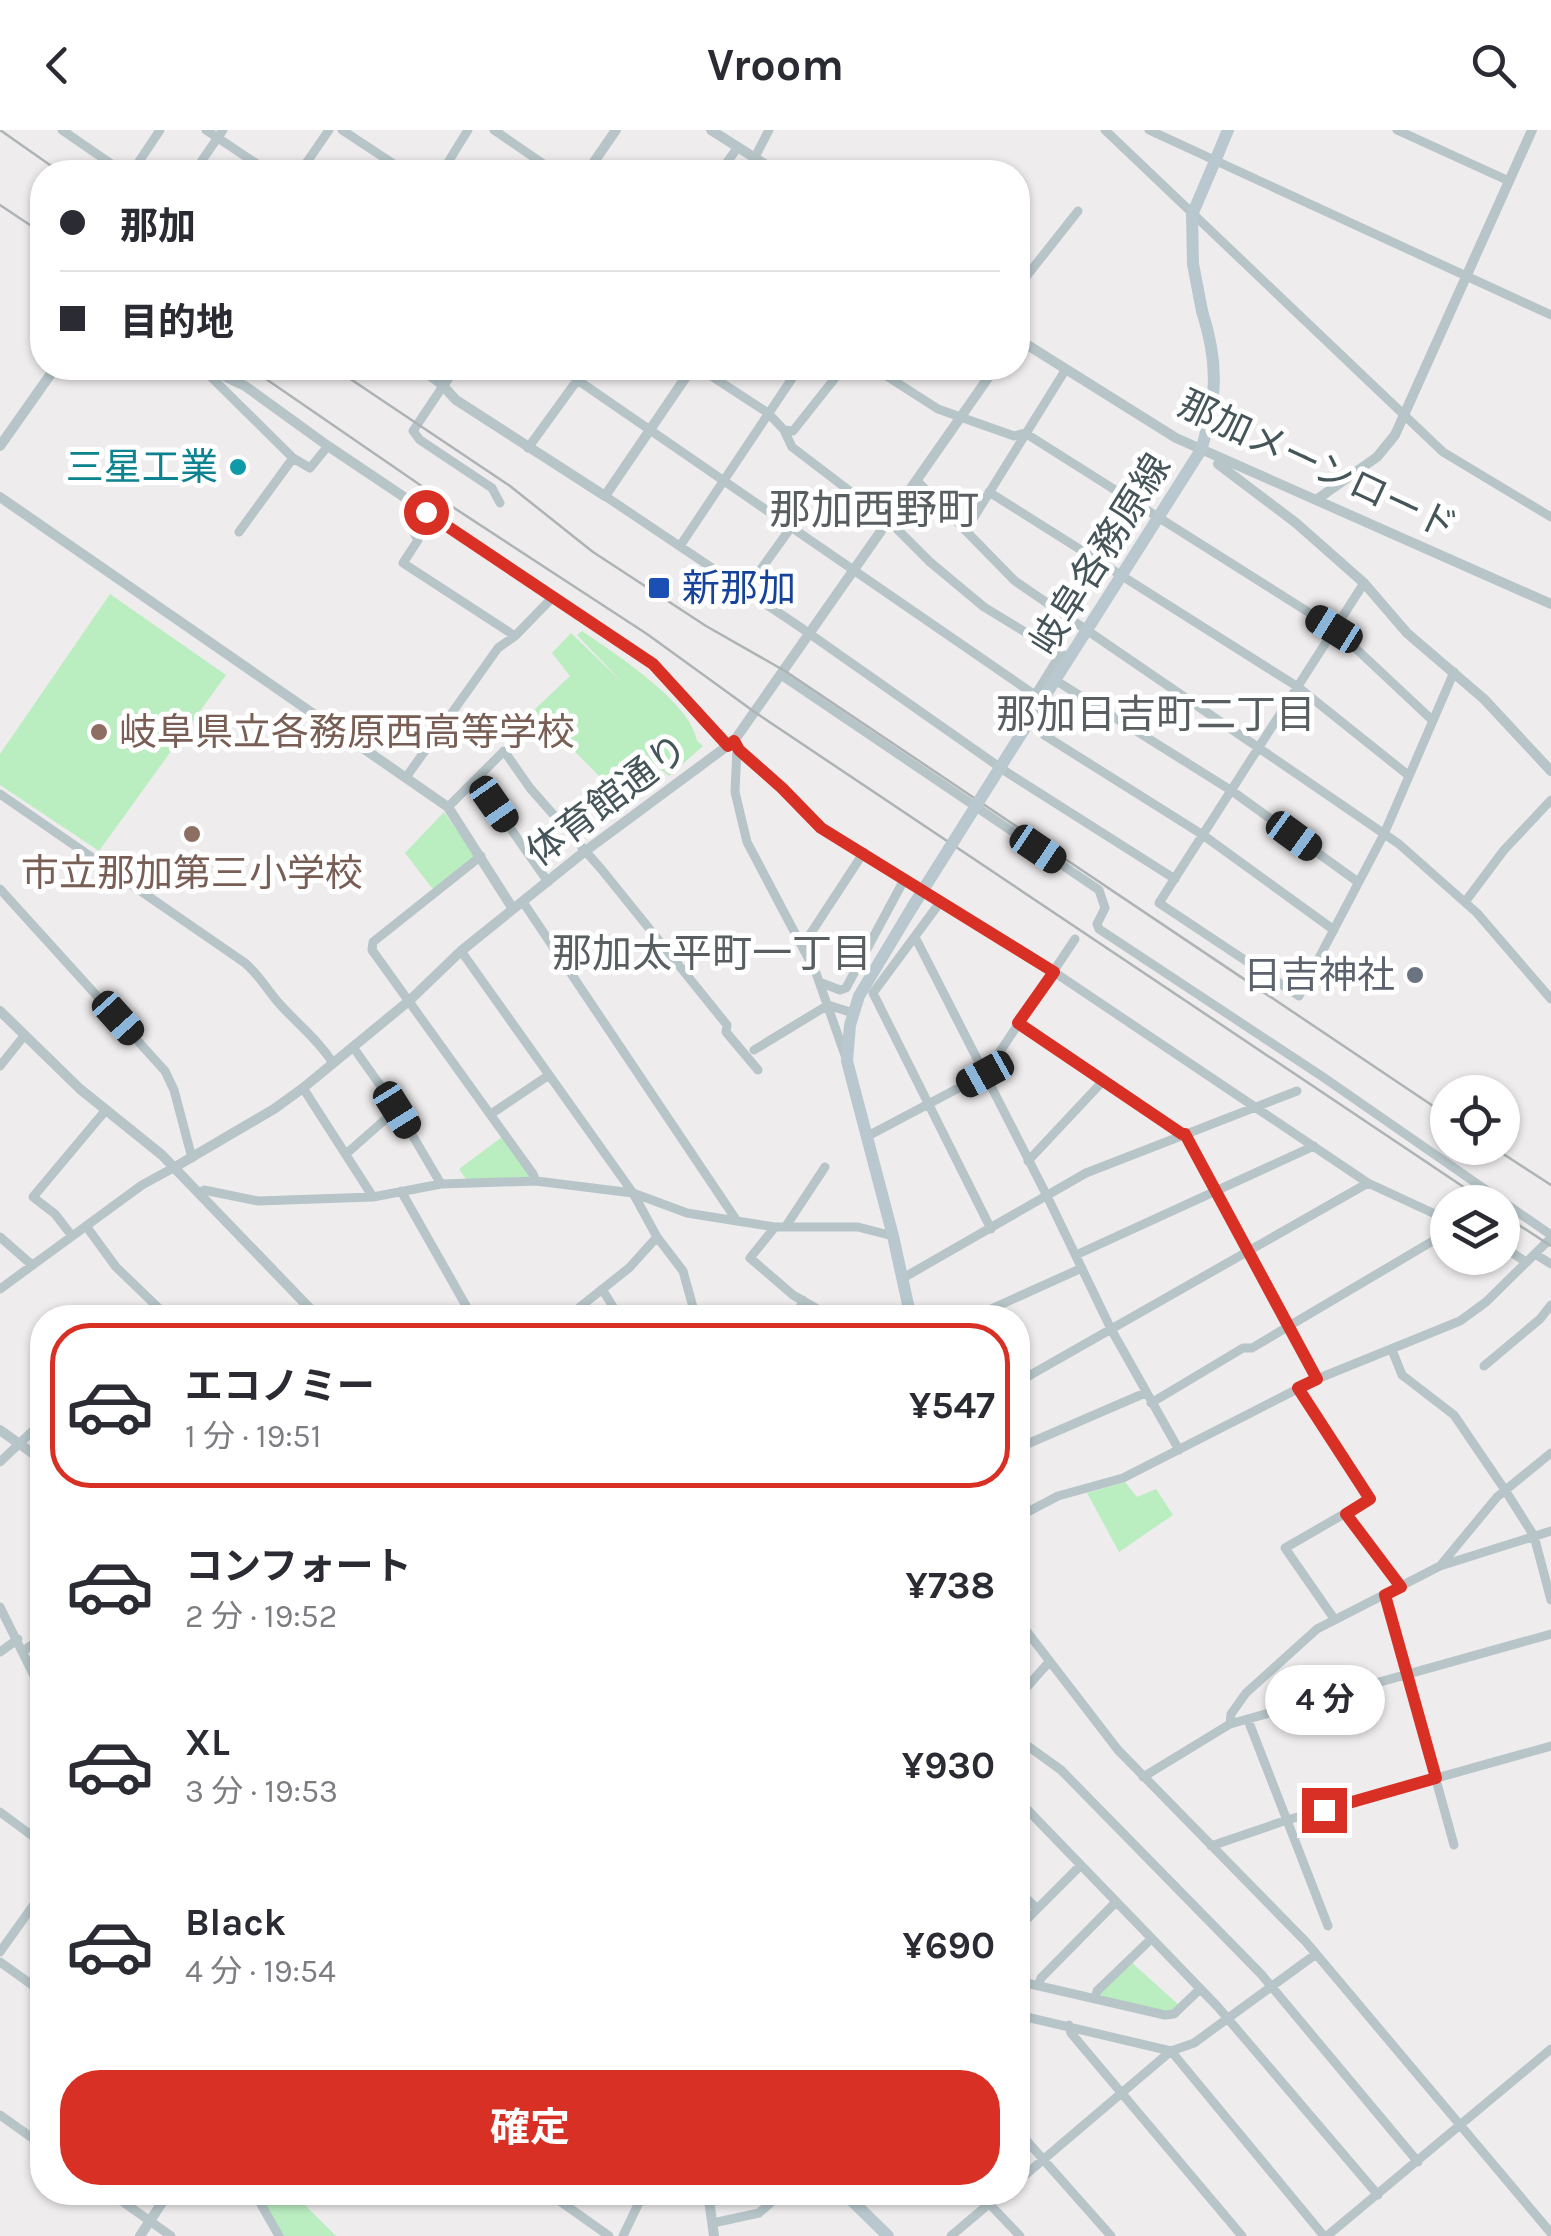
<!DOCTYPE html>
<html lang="ja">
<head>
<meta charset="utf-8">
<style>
  :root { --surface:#fff; --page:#f7f7f7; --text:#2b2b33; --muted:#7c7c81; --line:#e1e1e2; --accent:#d93025 }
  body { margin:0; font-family:Karla,"Noto Sans JP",sans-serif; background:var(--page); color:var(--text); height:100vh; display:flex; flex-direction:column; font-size:38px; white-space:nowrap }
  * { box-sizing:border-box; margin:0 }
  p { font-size:32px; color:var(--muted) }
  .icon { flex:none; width:55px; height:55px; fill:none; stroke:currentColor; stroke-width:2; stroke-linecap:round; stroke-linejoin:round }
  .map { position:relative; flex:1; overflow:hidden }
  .details { position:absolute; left:30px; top:1175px; width:1000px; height:900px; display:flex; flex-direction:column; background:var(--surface); border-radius:40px; box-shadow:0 2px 8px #0004 }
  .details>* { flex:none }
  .guide { position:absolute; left:30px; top:30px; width:1000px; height:220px; border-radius:40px; box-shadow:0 2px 8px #0004; display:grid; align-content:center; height:220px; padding:0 30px; background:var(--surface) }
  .controls { position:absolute; left:1430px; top:945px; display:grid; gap:20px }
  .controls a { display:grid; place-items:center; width:90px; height:90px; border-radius:50%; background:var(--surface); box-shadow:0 2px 8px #0004; font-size:50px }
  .end { position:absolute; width:45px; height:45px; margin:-22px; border:12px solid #d93025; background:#fff; box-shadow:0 0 0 5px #fff }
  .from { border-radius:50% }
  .bubble { position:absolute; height:70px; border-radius:35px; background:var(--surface); box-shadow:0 2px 8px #0004; font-size:32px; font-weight:700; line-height:70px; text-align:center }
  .car { position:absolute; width:30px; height:60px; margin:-30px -15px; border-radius:12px; box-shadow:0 0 8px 2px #0007; background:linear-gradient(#222 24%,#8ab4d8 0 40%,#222 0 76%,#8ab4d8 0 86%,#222 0) }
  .guide b { display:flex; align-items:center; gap:35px; height:95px; font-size:38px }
  .guide b+b { border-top:2px solid var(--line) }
  .guide i { width:25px; height:25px; background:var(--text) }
  ul { padding:18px 0 0; list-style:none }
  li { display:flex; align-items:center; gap:30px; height:165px; margin:0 20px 15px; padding:0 10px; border:5px solid transparent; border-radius:40px }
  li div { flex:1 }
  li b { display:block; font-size:38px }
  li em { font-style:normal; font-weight:700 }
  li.selected { border-color:var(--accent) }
  li>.icon { width:90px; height:90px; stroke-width:1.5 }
  .cta { display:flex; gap:20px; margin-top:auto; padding:20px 30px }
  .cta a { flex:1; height:115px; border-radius:40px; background:var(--accent); color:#fff; font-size:40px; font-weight:700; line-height:115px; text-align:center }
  header { display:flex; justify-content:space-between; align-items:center; height:130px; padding:0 30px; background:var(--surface); font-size:45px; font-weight:700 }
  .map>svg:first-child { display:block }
</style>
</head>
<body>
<header><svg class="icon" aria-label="back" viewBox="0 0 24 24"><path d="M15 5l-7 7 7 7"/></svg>Vroom<svg class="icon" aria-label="search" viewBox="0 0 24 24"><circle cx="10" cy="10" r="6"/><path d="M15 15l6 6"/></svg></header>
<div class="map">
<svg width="1551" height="2106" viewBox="0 0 1551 2106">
  <rect width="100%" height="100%" fill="#efeced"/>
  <path fill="#baedc0" d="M110,464L226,545L99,721L0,655V624Z
    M582,501C614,523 691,572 697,611L703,616L669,646L637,619L604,651L534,580L570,546L552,523L571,503L623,553L577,505Z
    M444,682L477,729L435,762L405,723Z
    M502,1007L533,1051L466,1049L459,1039Z
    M1125,1352L1137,1367L1156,1359L1173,1385L1119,1422L1087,1363Z
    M1129,1830L1181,1877L1174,1884L1095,1869Z
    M259,2063H293L336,2106H281Z"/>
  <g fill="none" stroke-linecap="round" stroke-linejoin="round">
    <path stroke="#b7c5c9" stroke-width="9" d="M62,0L123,42
      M206,0L269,42
      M342,0L406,42
      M494,0L555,42
      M1105,0L1443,322L1551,387
      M1149,0L1551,185
      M1397,0L1509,51
      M755,27L769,0
      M132,42L160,0
      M194,42L223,0
      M300,42L329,0
      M442,42L468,0
      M720,42L738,17
      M1018,157L1078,81
      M202,238L293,328L310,338L328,316
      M419,238L443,256L413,301L420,310L492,358L500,373
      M560,238L1035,565L1061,523
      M699,238L768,283L784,300L792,317L889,391L930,432L984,477L1063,525
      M874,238L938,279L1014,306L1025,303L1335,499L1431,589
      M784,300L793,301L843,238
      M528,318L586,238
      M917,351L1015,451L1399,714L1477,783L1551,869
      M989,362L1298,557L1408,645
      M605,366L800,497L1008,643L1175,749
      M426,382L413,401L418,410L403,433L515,506
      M966,400L1066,239
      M239,402L293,328
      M680,416L799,238
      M1364,453L1159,773L1299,866L1384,704L1454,542
      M746,460L792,396
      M781,545L1099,760L1105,778L1097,794L1099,799L1323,947L1551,1105
      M1055,550L1232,661L1358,752
      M1044,605L1203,705L1334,800
      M737,618L735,662L747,712L816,843L846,928
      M739,621L782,658L821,698L1054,842L1368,1053L1448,1090
      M407,646L498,518L515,506L553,467
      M476,649L548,752
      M0,664L245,833C259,845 266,858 277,871C296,893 317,908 333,933
      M448,677L504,621L530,658L602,740L727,895L726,902L758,940
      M481,726L373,812L372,820L533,1044L536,1051
      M0,759L165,941L174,960L192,1028
      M941,771L873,863L991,1099
      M523,772L737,1091
      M1465,772L1504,720L1551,670
      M915,807L1047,1066L1111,1199L1179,1320
      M800,813L807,809L864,722
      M461,821L633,1063L657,1107L683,1141L696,1188
      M819,852L840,860L846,858L905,748
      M1018,893L1181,1004
      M353,917L397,979L441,1054
      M754,920L828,875L853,883
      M0,936L24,906
      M303,958L373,1067
      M491,984L549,945
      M1185,1004L1317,1249
      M866,1007L985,944L1075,809
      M346,1024L397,979
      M1028,1031L1104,950
      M401,1061L473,1188
      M199,1063L204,1060L258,1071L373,1067L441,1054L536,1051L633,1063L687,1083L737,1091L775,1097H858L893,1106
      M86,1096L116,1137L169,1188
      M786,1096L825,1037
      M775,1097L750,1128L793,1165L833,1188
      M72,1106L55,1084L33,1067L105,981
      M0,1107L32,1135
      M1502,1116L1526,1132
      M1535,1124L1551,1134
      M1076,1125L1314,1016
      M903,1148L1086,1043L1297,961
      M0,1159L142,1055L175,1037
      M602,1159L620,1188
      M566,1188L629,1138L657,1107
      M796,1188L803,1170
      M943,1188H944
      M971,1188L1082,1138
      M1392,1220L1402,1245L1454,1285L1505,1360L1534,1406L1551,1470
      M1484,1236L1540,1189L1551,1175
      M1018,1252L1368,1053
      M1298,1258L1370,1369L1285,1418L1335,1490
      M1151,1273L1243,1218H1252L1448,1102
      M1018,1318L1145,1263
      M0,1332L42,1292
      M1346,1385L1401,1457
      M1018,1387L1058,1366L1123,1348L1317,1249L1460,1191L1486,1172L1551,1108
      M1440,1436L1497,1367L1551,1323
      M1385,1465L1454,1715
      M0,1477L42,1562
      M1018,1490L1118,1620L1306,1812L1551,2103
      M23,1521L42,1508
      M0,1522L18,1509
      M1018,1567L1049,1532
      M1248,1590L1328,1796
      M1230,1594L1231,1584L1246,1563L1317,1499L1440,1436L1551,1401
      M1018,1609L1061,1640L1261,1844L1418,2032
      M1143,1647L1230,1594L1551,1504
      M1018,1670L1217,1876L1378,2065
      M0,1682L42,1713
      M1211,1716L1287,1690L1551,1616
      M1018,1760L1037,1779
      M1018,1798L1080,1736
      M0,1822L42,1763
      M0,1832L42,1862
      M1018,1848L1022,1852L1165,1885L1174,1884L1200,1859
      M1038,1856L1041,1848L1115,1773
      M1095,1869L1097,1861L1151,1809
      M1018,1885L1171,1921L1324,2106
      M1069,1895L1071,1903L1242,2106
      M0,1985L42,2015
      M1018,2001L1111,2106
      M1018,2051L1171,1921L1194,1913L1316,1824
      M109,2062L171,2106
      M254,2062L279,2106
      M547,2062L609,2106
      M978,2062L1020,2106
      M713,2093L759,2083L783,2062
      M623,2106L644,2062
      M951,2106L1003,2062
      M1327,2106L1551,1919"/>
    <path stroke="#b7c5c9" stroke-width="10" d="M711,0L777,42
      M587,42L616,0
      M1018,209L1176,308L1551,474
      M207,238L245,256L328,316L653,534L728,616
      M455,238L443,256L456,270L605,366L692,238
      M0,316L55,238
      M1218,334L1296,393L1364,453L1407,503L1484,569L1551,641
      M0,367L448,677L513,779
      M1316,370L1377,327L1395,305L1532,0
      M0,881L80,959L162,1025L319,1188
      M175,1037L274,979L303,958L410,870L461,821L584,722L734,611L995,238
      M0,1300L42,1330
      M708,2062L714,2106
      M140,2106L169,2062"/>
    <path stroke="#b8c8ce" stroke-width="12" d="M1218,24L1228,0
      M1050,558L1201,320C1217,268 1219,234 1202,181
      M911,1188L893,1106L847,931L850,895L859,866L913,776
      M843,2062L888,2106"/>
    <path stroke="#aeb3b6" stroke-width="2.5" d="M0,0L60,42
      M0,75L42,103
      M250,238L442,370L647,504L756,583L1486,1072
      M334,238L510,356L593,422L706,496L785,541L1448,986
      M1494,1018L1551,1055
      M1502,1084L1551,1116"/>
    <path stroke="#b8c8ce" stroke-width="12" d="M1202,181L1193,134L1192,85L1218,24
      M913,776L1050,558"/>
  </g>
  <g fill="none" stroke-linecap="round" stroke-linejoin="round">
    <path stroke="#d93025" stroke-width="12" d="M426,382L653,534L728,616L734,611L739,620L782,658L821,698L1054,842L1018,893L1182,1004H1185L1317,1249L1298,1258L1370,1369L1346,1384L1401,1457L1385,1465L1436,1648L1324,1680"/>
  </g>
  <circle fill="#0f9aa8" stroke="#fff" stroke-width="4" cx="238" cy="337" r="10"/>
  <rect fill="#1a4fb4" stroke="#fff" stroke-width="4" x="647" y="446" width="24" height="24" rx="5"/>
  <g fill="#8d6e63" stroke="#fff" stroke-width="4">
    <circle cx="99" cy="602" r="10"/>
    <circle cx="192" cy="704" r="10"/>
  </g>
  <circle fill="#6b7280" stroke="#fff" stroke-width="4" cx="1415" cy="845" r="10"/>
  <g text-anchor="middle" stroke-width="10" stroke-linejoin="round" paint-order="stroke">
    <g font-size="38" fill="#455559" stroke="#fff">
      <text transform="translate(1318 335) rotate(25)" y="13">那加メーンロード</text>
      <text transform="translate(1100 424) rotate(-58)" y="13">岐阜各務原線</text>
      <text transform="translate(607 670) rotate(-37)" y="13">体育館通り</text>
    </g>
    <g font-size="38" fill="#0d838f" stroke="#fff" text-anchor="end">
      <text x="218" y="350">三星工業</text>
    </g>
    <g font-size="38" fill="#164399" stroke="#fff" text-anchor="start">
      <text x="682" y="471">新那加</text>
    </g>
    <g font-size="38" fill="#785e54" stroke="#fff" text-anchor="start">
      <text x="119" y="615">岐阜県立各務原西高等学校</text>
      <text x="192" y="756" text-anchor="middle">市立那加第三小学校</text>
    </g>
    <g font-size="38" fill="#5b616d" stroke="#fff" text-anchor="end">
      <text x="1395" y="858">日吉神社</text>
    </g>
    <g font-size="40" fill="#595e61" stroke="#fff">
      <text x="1156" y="598">那加日吉町二丁目</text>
      <text x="712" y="837">那加太平町一丁目</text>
    </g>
    <g font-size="42" fill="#595e61" stroke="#fff">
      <text x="874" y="394">那加西野町</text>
    </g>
  </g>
</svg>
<div class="controls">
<a><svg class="icon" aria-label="locate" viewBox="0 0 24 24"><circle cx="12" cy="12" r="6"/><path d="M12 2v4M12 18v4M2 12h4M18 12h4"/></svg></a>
<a><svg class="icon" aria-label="layers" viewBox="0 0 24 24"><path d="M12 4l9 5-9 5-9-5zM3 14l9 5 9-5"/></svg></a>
</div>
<i class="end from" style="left:426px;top:382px"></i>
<i class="end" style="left:1324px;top:1680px"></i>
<div class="bubble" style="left:1265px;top:1535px;width:120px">4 分</div>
<i class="car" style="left:1334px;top:499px;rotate:302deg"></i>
<i class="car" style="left:494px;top:674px;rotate:145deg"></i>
<i class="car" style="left:1294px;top:706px;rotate:126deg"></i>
<i class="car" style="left:1038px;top:719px;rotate:124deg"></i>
<i class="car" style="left:118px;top:888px;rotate:138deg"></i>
<i class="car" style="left:985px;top:944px;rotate:241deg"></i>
<i class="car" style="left:397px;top:980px;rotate:148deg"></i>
<div class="guide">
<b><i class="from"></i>那加</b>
<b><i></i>目的地</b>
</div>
<section class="details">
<ul>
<li class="selected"><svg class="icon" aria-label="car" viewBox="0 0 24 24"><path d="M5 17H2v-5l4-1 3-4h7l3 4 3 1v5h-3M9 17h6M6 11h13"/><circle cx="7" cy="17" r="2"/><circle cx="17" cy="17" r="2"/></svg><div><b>エコノミー</b><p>1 分 · 19:51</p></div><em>¥547</em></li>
<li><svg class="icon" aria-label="car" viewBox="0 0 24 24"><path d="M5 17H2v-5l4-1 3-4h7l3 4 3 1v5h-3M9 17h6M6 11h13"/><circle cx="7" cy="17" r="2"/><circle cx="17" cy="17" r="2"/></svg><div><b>コンフォート</b><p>2 分 · 19:52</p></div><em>¥738</em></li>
<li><svg class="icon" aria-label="car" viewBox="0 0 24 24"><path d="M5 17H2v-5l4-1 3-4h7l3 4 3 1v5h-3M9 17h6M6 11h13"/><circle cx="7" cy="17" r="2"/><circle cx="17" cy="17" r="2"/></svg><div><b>XL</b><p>3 分 · 19:53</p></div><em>¥930</em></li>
<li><svg class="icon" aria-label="car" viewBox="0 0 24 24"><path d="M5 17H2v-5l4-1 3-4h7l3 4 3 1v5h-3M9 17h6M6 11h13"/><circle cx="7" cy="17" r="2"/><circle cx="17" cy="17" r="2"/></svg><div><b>Black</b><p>4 分 · 19:54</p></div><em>¥690</em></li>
</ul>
<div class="cta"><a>確定</a></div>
</section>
</div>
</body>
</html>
